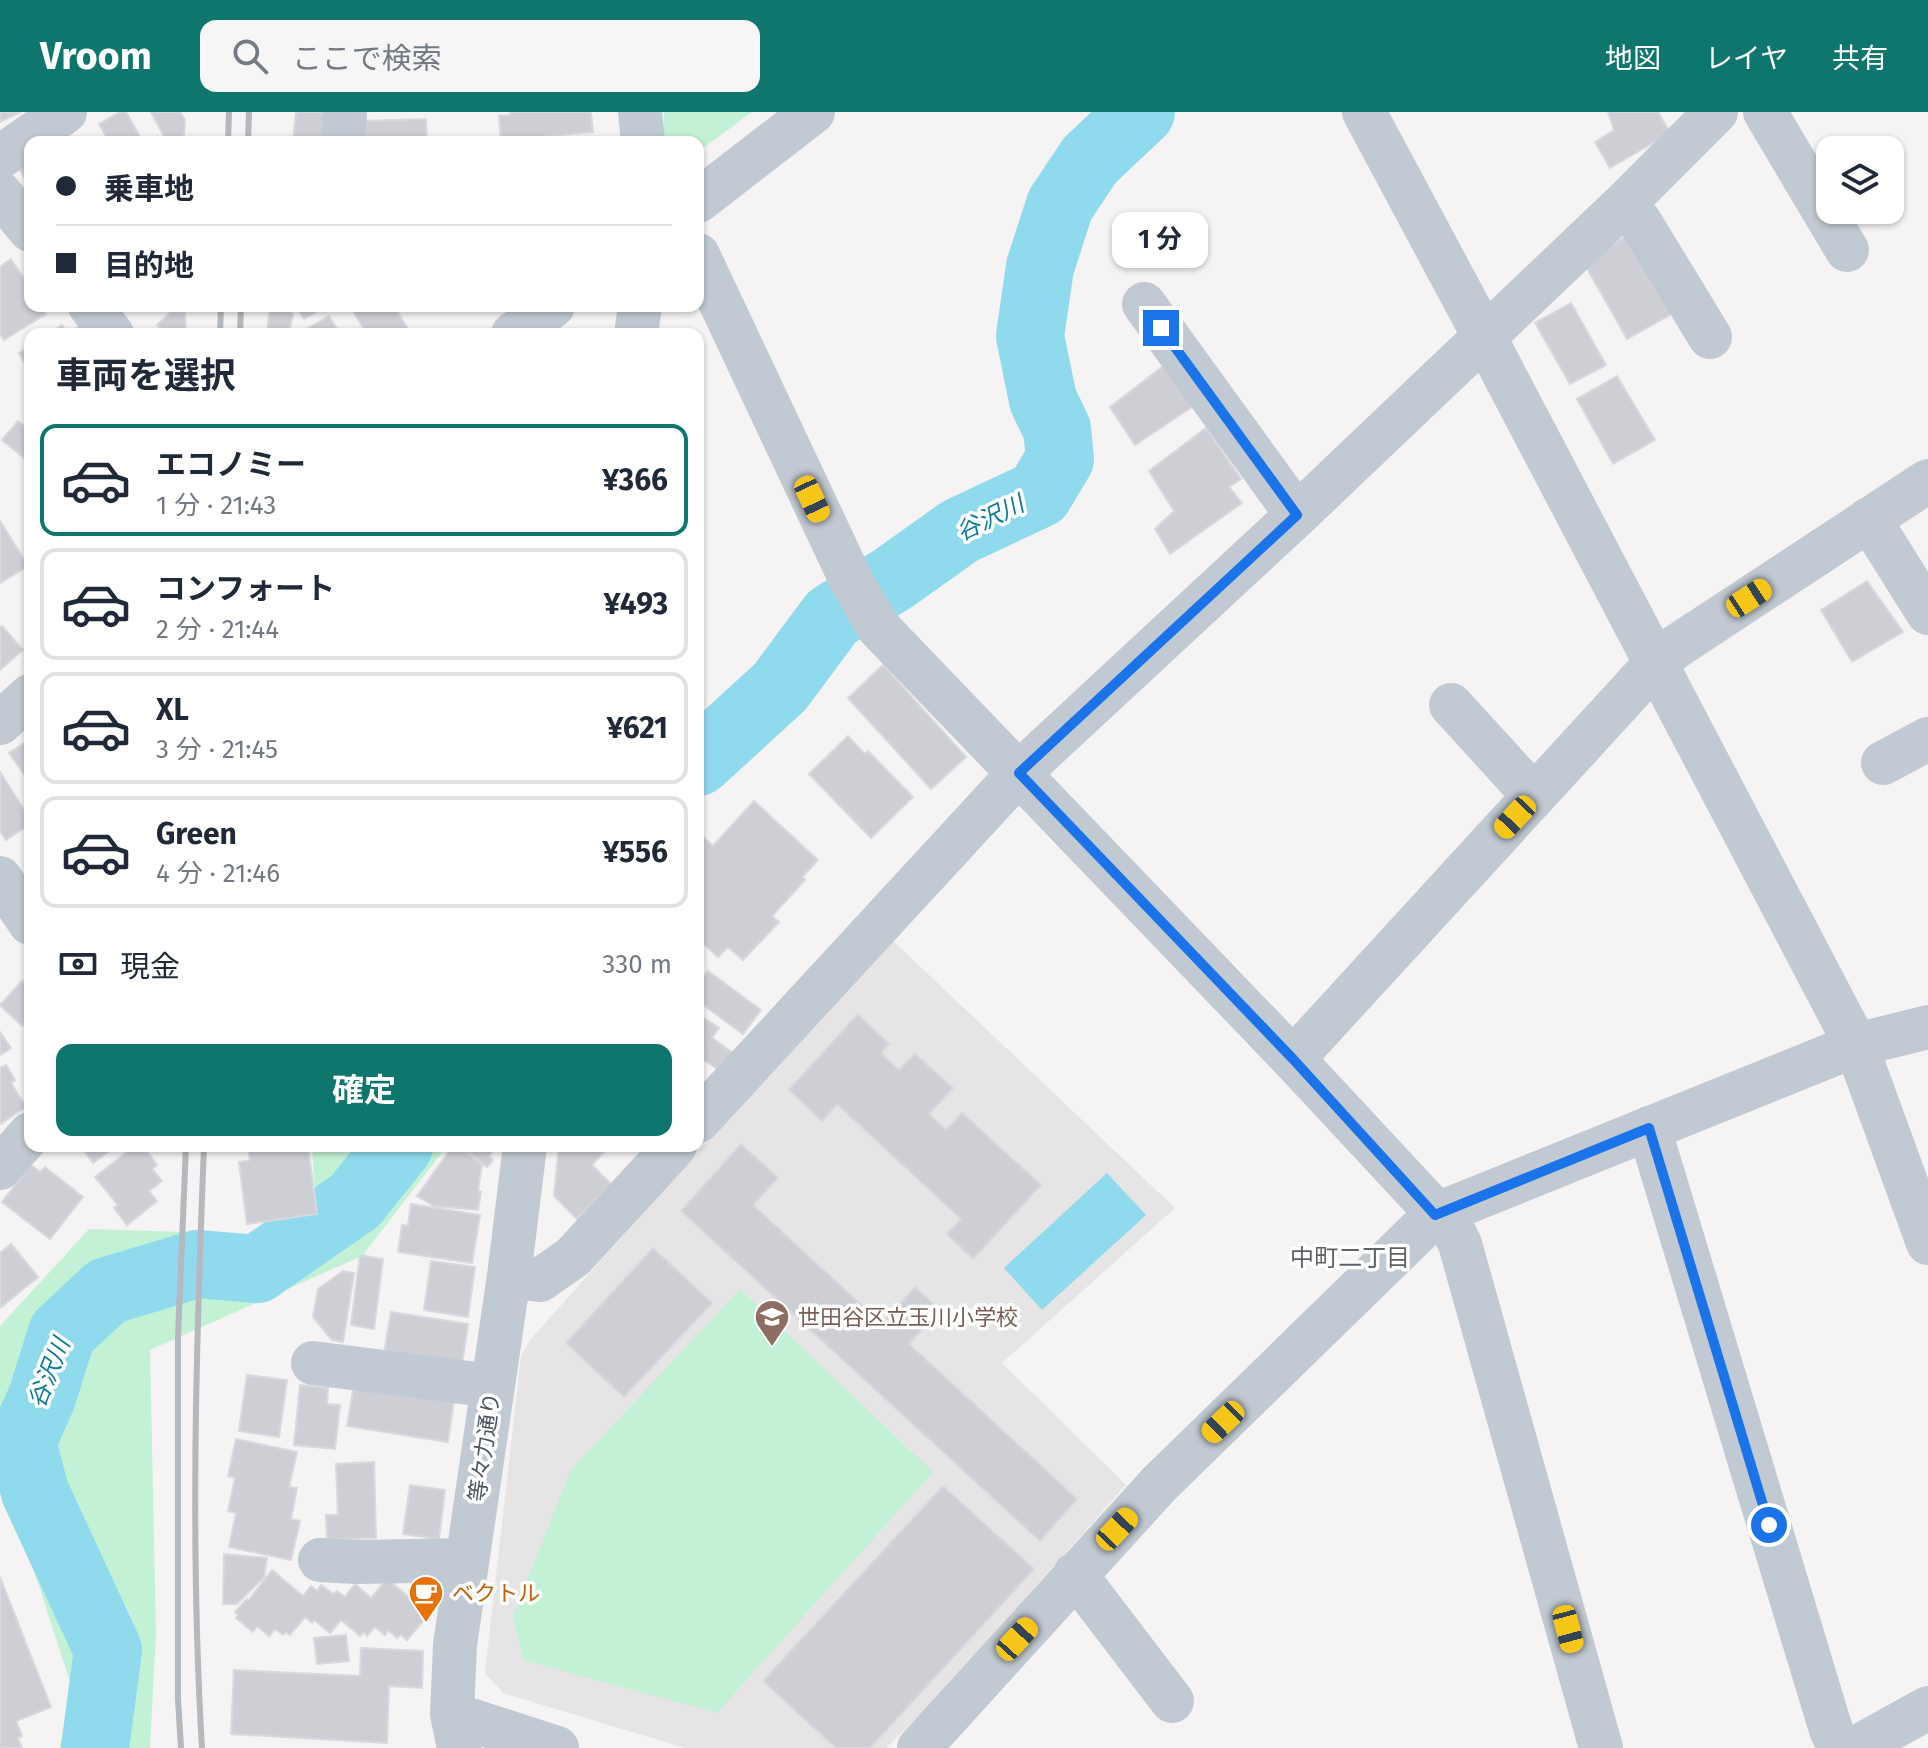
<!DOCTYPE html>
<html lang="ja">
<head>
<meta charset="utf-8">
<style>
  :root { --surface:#fff; --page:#f6f6f7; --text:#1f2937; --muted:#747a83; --line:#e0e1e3; --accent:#0f766e }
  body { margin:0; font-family:"Fira Sans","Noto Sans JP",sans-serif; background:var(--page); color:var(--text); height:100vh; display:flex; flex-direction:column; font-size:30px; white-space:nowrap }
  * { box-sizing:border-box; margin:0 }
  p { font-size:26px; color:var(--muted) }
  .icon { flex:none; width:44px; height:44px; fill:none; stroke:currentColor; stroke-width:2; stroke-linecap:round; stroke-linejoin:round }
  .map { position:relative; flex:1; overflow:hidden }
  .side { position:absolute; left:24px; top:216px; width:680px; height:824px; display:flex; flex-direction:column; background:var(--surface); border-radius:16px; box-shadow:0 2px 6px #0004 }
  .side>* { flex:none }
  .guide { position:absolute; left:24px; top:24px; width:680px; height:176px; border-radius:16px; box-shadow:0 2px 6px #0004; display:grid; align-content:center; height:176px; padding:0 32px; background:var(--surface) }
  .buttons { position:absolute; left:1816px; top:24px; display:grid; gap:16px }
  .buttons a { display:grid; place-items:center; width:88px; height:88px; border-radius:16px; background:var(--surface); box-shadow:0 2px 6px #0004; font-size:40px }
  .end { position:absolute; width:36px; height:36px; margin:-18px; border:10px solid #1a73e8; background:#fff; box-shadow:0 0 0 4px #fff }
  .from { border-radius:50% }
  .bubble { position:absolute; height:56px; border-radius:16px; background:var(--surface); box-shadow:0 2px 6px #0004; font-size:26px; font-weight:700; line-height:56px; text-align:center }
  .car { position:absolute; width:24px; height:48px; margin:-24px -12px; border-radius:10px; box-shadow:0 0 6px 2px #0007; background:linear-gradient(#f5c518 24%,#345 0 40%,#f5c518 0 76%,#345 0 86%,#f5c518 0) }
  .guide b { display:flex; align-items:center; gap:28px; height:76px; font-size:30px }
  .guide b+b { border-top:2px solid var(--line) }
  .guide i { width:20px; height:20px; background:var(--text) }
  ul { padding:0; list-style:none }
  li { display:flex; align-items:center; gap:24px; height:112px; margin:0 16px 12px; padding:0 16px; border:4px solid var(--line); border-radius:16px }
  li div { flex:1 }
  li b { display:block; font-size:30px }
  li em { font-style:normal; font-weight:700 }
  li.active { border-color:var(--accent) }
  li>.icon { width:72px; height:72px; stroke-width:1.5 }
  h2 { padding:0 32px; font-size:36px; line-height:96px }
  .pay { display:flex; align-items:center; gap:20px; height:88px; padding:0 32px; font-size:30px }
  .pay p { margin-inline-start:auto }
  .primary-button { display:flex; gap:16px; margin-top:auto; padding:16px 32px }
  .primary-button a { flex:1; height:92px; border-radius:16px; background:var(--accent); color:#fff; font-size:32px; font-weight:700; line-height:92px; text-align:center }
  header { display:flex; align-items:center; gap:48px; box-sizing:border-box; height:112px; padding:0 40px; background:var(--accent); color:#fff }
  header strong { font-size:38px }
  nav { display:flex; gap:44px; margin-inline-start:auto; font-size:28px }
  .search { width:560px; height:72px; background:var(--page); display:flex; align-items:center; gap:20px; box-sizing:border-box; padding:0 28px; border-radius:16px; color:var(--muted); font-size:30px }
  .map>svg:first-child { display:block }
</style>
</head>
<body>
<header>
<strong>Vroom</strong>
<div class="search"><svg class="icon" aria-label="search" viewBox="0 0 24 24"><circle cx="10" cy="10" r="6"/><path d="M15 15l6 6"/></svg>ここで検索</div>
<nav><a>地図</a><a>レイヤ</a><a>共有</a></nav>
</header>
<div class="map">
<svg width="1928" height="1636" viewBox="0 0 1928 1636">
  <rect width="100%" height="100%" fill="#f5f3f3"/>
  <path fill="#e6e4e5" d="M889,825L1175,1096L1002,1251L1126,1373L929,1594L886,1636H685L503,1581L485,1561L521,1244L531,1227Z"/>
  <path fill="#c3f1d5" d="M664,0H752L698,40V30H663Z
    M312,1034H447L362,1144L150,1238L156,1521L150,1636H59L75,1585L0,1354V1214L89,1117L248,1122L316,1103Z
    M740,1177L933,1360L717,1601L523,1548L513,1504L571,1358Z"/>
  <path fill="#90daee" d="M1107,1061L1146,1103L1042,1198L1004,1156Z"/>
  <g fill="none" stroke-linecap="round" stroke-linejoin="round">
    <path stroke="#90daee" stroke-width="68" d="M698,650L780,575L832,505L894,466L960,419L1039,382L1060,347L1057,317L1043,288L1030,224L1040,155L1060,93L1090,48L1141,0
      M95,1636L108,1538L35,1380L22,1330L42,1285L62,1221L107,1179L197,1152L257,1157L355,1089L399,1034"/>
  </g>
  <path fill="#cdcfd5" stroke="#d7d9de" stroke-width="2" d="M0,0H21L0,10Z
    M120,0H126L143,30H109L99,12Z
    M151,0H180L185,8L184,23L167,30Z
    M296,0H329L327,30H293Z
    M510,0H591L593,20L545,24V30H501L499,4L510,3Z
    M1608,0H1658L1670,21L1610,56L1595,30L1614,18Z
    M426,7L427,30H362L361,9Z
    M30,49V75L19,56Z
    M1626,124L1674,201L1627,227L1584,151Z
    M11,147L30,176V194H41L46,202L4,228L0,222V155Z
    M1571,191L1606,253L1570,272L1535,211Z
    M270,194H288L293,203L290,215L294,222H267Z
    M296,194H322L323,196L304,207Z
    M350,194H394L411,222H367Z
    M170,201H185L186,222H155L161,217L157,213Z
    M329,204L340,222H311L307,217Z
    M62,213L68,222L80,214L84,222H49Z
    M30,234V260L19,241Z
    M1166,252L1195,293L1135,333L1110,295Z
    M1617,264L1655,328L1613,352L1577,287Z
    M18,309L30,319V351L2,328Z
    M1206,316L1241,367L1229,375L1242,391L1170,442L1155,417L1174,399L1149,359Z
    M0,409L28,454L0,471Z
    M1867,469L1903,520L1852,550L1821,498Z
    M2,514L23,538L0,558V515Z
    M883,553L966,645L931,677L848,586Z
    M848,624L865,642L868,639L913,685L871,726L809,662Z
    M27,629L30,633V671L9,641Z
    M0,660L30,707V712L6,728L0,719Z
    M754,689L818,748L802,765L805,768L772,804L779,810L743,848L728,835L718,845L698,827V720L713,734Z
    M708,859L761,898L743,922L698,889V873Z
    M22,869L30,876V905L22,914L0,893Z
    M698,902L719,916L712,926L733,941L720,959L698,944L704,937L698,933Z
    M858,902L889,932L881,941L899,958L915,942L953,976L929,1002L946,1018L962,1001L1041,1073L973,1147L947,1122L961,1107L837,992L822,1009L789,978Z
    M0,920L11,936L0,943Z
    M6,953L15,968L11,971L26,995L0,1012V956Z
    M741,1032L778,1066L753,1093L882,1212L915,1175L940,1198L909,1232L1077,1387L1040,1429L681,1099Z
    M81,1034H116L93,1051Z
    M135,1034H143L157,1053L152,1057L162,1069L149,1079L157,1089L127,1113L114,1096L118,1093L95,1065Z
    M248,1034H308L317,1102L247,1112L239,1050L250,1048Z
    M453,1034H458L482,1052L478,1079L481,1080L478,1098L434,1094L417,1084Z
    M462,1034H497L489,1044L493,1048L487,1055Z
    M559,1034H598L604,1040L592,1053L611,1072L577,1107L554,1084Z
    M31,1053L40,1060L45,1055L83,1085L50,1127L2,1090Z
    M411,1092L480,1103L472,1151L398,1140L402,1113L408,1114Z
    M11,1132L38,1165L0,1196V1141Z
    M653,1136L712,1191L624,1285L566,1231Z
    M360,1143L383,1147L374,1217L351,1213Z
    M431,1149L475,1155L468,1205L424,1198Z
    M343,1159L354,1161L343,1230L332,1228L313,1205L318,1177Z
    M391,1200L468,1212L462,1253L384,1241Z
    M247,1263L287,1268L279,1325L239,1319Z
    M354,1272L454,1288L448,1330L347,1314Z
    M300,1273L328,1276L327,1292L340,1293L335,1337L294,1333Z
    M236,1327L297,1340L289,1375L297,1376L291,1407L300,1409L291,1448L229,1435L236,1401L228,1399L235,1366L228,1364Z
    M374,1350L376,1426L327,1428L326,1403H338L336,1352Z
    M410,1373L445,1378L439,1427L403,1422Z
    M943,1374L1034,1457L870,1636H836L763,1569Z
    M224,1442L267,1446L264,1465L237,1492H223Z
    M272,1458L303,1484L311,1474L317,1479L321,1473L333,1482L337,1479L345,1485L355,1472L371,1486L387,1467L429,1502L407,1528L401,1523L397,1526L388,1518L385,1523L375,1515L367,1524L364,1520L360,1524L341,1508L330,1521L314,1508L312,1511L305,1505L290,1523L286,1520L283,1523L275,1517L269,1524L257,1514L253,1520L236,1506L238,1503L235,1500L247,1487L248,1489Z
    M0,1465L51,1595L16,1609L22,1624L18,1626L22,1636H0Z
    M346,1523L349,1549L317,1552L314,1526Z
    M361,1536L423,1539L422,1576L389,1574L387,1631L231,1622L234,1558L360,1564Z"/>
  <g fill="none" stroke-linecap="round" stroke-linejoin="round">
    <path stroke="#c1cad2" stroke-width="44" d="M640,0L643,30
      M1364,0L1484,224L1856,933L1928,1131
      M1765,0L1847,138
      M343,30L345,0
      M0,45L65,0
      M0,81L30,118
      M698,89L813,0
      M1624,92L1640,110L1710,225
      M698,143L851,468L878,515L1293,947L1454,1120L1460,1132L1601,1636
      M1144,192L1297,403
      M90,194L112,222
      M513,222L553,194
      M636,222L640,194
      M1869,407L1928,501
      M1451,593L1534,684
      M0,611L30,584
      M1883,651L1928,627
      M0,766L30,811
      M1293,947L1656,551L1677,534L1928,369
      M698,1009L1019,661L1297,403L1624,92L1716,0
      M1649,1016L1831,1618L1840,1636
      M0,1056L30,1022
      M509,1164L540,1168L573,1145L675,1034
      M313,1251L493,1274
      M320,1448L357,1450L467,1448
      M1075,1462L1172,1589
      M452,1602L557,1636
      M459,1636L452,1602L455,1533L509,1164L525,1034
      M919,1636L1159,1372L1435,1103L1856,933L1928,915
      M1856,1636L1928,1596"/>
    <path stroke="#b5b8bd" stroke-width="6" d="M228,30L229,0
      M248,30L249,0
      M220,222L221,194
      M240,222L241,194
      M181,1636L178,1587V1224L186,1034
      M202,1636C190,1435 196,1235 204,1034"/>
  </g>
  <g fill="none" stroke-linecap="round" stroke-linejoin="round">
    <path stroke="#1a73e8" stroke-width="10" d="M1161,216L1297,403L1019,661L1293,947L1435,1103L1649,1016L1769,1413"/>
  </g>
  <defs>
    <symbol id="school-pin" viewBox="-11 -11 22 30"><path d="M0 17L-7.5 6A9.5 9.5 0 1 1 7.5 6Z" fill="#8d6e63" stroke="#fff"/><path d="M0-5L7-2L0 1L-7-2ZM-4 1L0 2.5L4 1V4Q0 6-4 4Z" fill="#fff"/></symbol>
    <symbol id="cafe-pin" viewBox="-11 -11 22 30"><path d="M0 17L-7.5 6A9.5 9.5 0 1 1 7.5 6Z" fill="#e8710a" stroke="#fff"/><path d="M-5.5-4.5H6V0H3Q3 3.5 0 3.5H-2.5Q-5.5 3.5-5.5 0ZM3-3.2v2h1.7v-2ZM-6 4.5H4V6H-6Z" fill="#fff"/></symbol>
  </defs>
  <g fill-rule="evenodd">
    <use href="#school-pin" x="752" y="1185" width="40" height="54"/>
    <use href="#cafe-pin" x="406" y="1461" width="40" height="54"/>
  </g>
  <g text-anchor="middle" stroke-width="7" stroke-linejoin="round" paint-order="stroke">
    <g font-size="22" fill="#785e54" stroke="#fff" text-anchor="start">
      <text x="798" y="1213">世田谷区立玉川小学校</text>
    </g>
    <g font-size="22" fill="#4a5661" stroke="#fff">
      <text transform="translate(484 1335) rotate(-82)" y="8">等々力通り</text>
    </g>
    <g font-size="22" fill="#c56008" stroke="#fff" text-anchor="start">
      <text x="452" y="1489">ベクトル</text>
    </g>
    <g font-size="24" font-style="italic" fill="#0c7c9b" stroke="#fff">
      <text transform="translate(990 406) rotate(-26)" y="8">谷沢川</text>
      <text transform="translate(49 1261) rotate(-68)" y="8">谷沢川</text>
    </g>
    <g font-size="24" fill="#5f6368" stroke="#fff">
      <text x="1350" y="1154">中町二丁目</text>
    </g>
  </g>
</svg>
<div class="buttons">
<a><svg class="icon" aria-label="layers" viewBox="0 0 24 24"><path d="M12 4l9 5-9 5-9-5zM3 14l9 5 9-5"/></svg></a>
</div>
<i class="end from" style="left:1769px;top:1413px"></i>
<i class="end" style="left:1161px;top:216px"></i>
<div class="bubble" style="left:1112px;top:100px;width:96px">1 分</div>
<i class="car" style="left:812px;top:387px;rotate:155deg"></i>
<i class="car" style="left:1749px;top:486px;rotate:57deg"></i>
<i class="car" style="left:1515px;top:705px;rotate:223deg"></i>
<i class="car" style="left:1223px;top:1310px;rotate:226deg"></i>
<i class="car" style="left:1117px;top:1417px;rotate:43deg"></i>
<i class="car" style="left:1568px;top:1517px;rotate:165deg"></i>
<i class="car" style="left:1017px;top:1527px;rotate:42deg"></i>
<div class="guide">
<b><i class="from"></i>乗車地</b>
<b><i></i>目的地</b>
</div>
<section class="side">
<h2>車両を選択</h2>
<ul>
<li class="active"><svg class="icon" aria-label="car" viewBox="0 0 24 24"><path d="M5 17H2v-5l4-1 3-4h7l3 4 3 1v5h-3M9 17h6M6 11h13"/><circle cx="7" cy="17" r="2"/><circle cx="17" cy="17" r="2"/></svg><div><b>エコノミー</b><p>1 分 · 21:43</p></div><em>¥366</em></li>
<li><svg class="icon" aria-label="car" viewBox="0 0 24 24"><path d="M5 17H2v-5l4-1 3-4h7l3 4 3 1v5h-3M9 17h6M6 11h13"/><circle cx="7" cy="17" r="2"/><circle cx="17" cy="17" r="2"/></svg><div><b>コンフォート</b><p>2 分 · 21:44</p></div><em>¥493</em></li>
<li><svg class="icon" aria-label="car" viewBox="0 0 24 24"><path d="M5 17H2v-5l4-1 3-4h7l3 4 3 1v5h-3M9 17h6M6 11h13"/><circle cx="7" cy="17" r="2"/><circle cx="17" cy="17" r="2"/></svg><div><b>XL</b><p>3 分 · 21:45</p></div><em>¥621</em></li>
<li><svg class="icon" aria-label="car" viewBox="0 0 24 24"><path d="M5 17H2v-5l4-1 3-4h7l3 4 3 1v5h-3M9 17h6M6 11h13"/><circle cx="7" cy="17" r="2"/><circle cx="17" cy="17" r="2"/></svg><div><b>Green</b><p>4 分 · 21:46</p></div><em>¥556</em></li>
</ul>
<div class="pay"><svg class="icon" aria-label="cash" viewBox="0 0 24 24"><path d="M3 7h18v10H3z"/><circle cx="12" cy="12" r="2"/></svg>現金<p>330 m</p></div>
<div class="primary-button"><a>確定</a></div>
</section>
</div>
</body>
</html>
